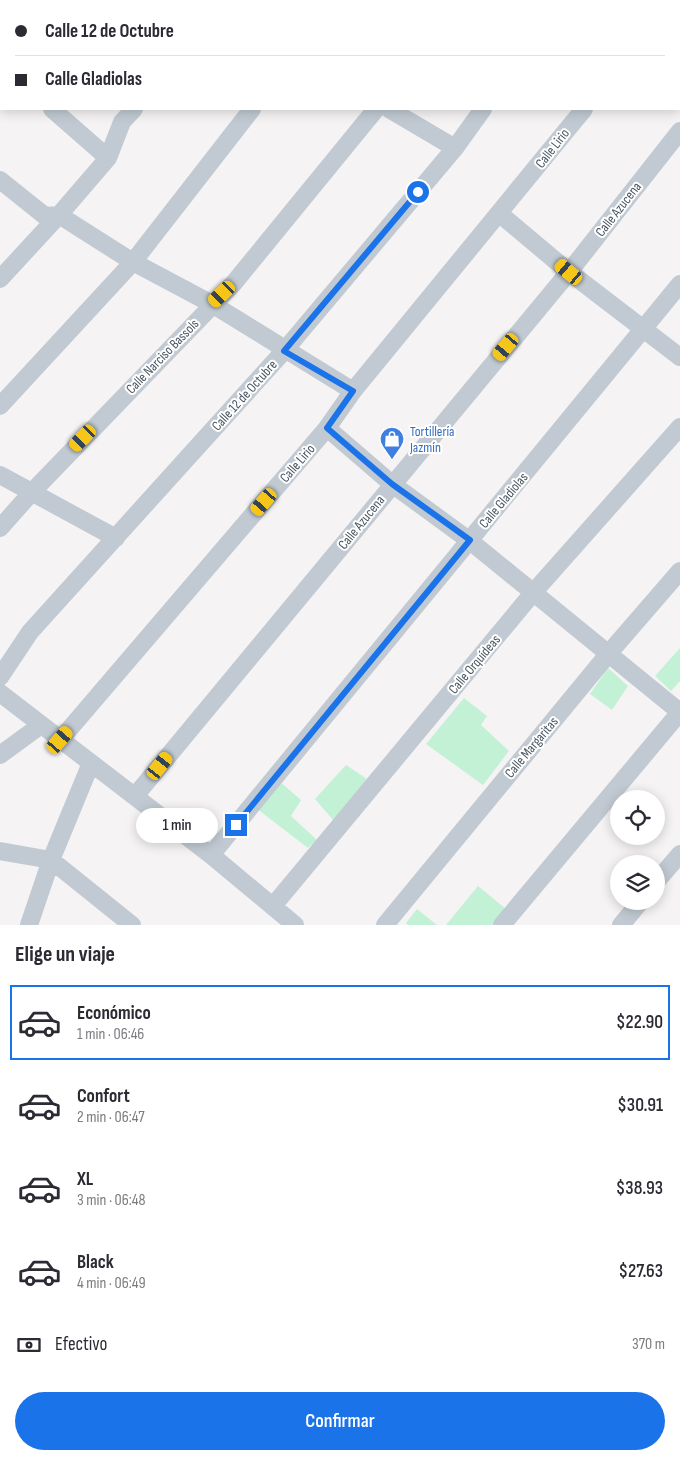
<!DOCTYPE html>
<html lang="es">
<head>
<meta charset="utf-8">
<style>
  :root { --surface:#fff; --page:#f7f7f7; --text:#2b2b33; --muted:#7c7c81; --line:#e1e1e2; --accent:#1a73e8 }
  body { margin:0; font-family:"Sofia Sans Condensed",sans-serif; background:var(--page); color:var(--text); height:100vh; display:flex; flex-direction:column; font-size:19px; white-space:nowrap }
  * { box-sizing:border-box; margin:0 }
  p { font-size:16px; color:var(--muted) }
  .icon { flex:none; width:28px; height:28px; fill:none; stroke:currentColor; stroke-width:2; stroke-linecap:round; stroke-linejoin:round }
  .map { position:relative; height:925px; overflow:hidden }
  .drawer { display:flex; flex-direction:column; background:var(--surface); flex:1 }
  .drawer>* { flex:none }
  .hud { position:absolute; left:0px; top:0px; width:680px; height:110px; box-shadow:0 2px 12px #0003; display:grid; align-content:center; height:110px; padding:0 15px; background:var(--surface) }
  .buttons { position:absolute; left:610px; top:790px; display:grid; gap:10px }
  .buttons a { display:grid; place-items:center; width:55px; height:55px; border-radius:50%; background:var(--surface); box-shadow:0 2px 12px #0003; font-size:25px }
  .end { position:absolute; width:22px; height:22px; margin:-11px; border:6px solid #1a73e8; background:#fff; box-shadow:0 0 0 2px #fff }
  .from { border-radius:50% }
  .bubble { position:absolute; height:35px; border-radius:18px; background:var(--surface); box-shadow:0 2px 12px #0003; font-size:16px; font-weight:600; line-height:35px; text-align:center }
  .car { position:absolute; width:15px; height:30px; margin:-15px -8px; border-radius:6px; box-shadow:0 0 4px 1px #0007; background:linear-gradient(#f5c518 24%,#345 0 40%,#f5c518 0 76%,#345 0 86%,#f5c518 0) }
  .hud b { display:flex; align-items:center; gap:18px; height:48px; font-size:19px }
  .hud b+b { border-top:1px solid var(--line) }
  .hud i { width:12px; height:12px; background:var(--text) }
  ul { padding:0; list-style:none }
  li { display:flex; align-items:center; gap:15px; height:75px; margin:0 10px 8px; padding:0 5px; border:2px solid transparent; border-radius:0px }
  li div { flex:1 }
  li b { display:block; font-size:19px }
  li em { font-style:normal; font-weight:600 }
  li.current { border-color:var(--accent) }
  li>.icon { width:45px; height:45px; stroke-width:1.5 }
  h2 { padding:0 15px; font-size:22px; line-height:60px }
  .pay { display:flex; align-items:center; gap:12px; height:55px; padding:0 15px; font-size:19px }
  .pay p { margin-inline-start:auto }
  .primary-button { display:flex; gap:10px; margin-top:auto; padding:10px 15px }
  .primary-button a { flex:1; height:58px; border-radius:30px; background:var(--accent); color:#fff; font-size:20px; font-weight:600; line-height:58px; text-align:center }
  .map>svg:first-child { display:block }
</style>
</head>
<body>
<div class="map">
<svg width="680" height="925" viewBox="0 0 680 925">
  <rect width="100%" height="100%" fill="#f5f3f3"/>
  <path fill="#c3f1d5" d="M680,648V681L671,691L655,676Z
    M608,668L628,686L612,710L590,694Z
    M464,698L487,716L481,725L509,751L483,785L426,744Z
    M346,765L367,779L334,821L315,799Z
    M279,781L301,800L291,816L317,840L308,848L256,808Z
    M478,886L506,909L493,925H446Z
    M417,909L437,925H408L406,923Z"/>
  <g fill="none" stroke-linecap="round" stroke-linejoin="round">
    <path stroke="#c1cad2" stroke-width="18" d="M38,0L40,1
      M215,0L217,1
      M233,1L234,0
      M331,1L332,0
      M449,1L450,0
      M559,1L560,0
      M668,1L669,0
      M0,63L1,64
      M52,109L108,158
      M389,109L455,148
      M0,180L45,216L59,215L133,262L212,304L353,391
      M500,214L569,272L680,357
      M0,279L59,215L108,158L122,122L134,109
      M0,406L133,262L252,109
      M327,428L392,484L470,541L680,712
      M0,475L116,538
      M0,528L32,492L233,284L376,109
      M0,677L30,632L284,351L455,148L483,109
      M0,693L211,855L295,925
      M60,740L327,428L353,391L584,109
      M0,755L41,725
      M135,796L569,272L680,131
      M0,851L51,860L132,925
      M211,855L680,284
      M656,882L680,854
      M273,906L532,594L680,427
      M29,925L51,860L91,763
      M385,925L609,653L680,571
      M502,925L680,712
      M621,925L641,901"/>
  </g>
  <g fill="none" stroke-linecap="round" stroke-linejoin="round">
    <path stroke="#1a73e8" stroke-width="6" d="M236,825L470,540L392,484L327,428L353,391L284,351L418,192"/>
  </g>
  <defs>
    <symbol id="shop-pin" viewBox="-11 -11 22 30"><path d="M0 17L-7.5 6A9.5 9.5 0 1 1 7.5 6Z" fill="#3f7fe0" stroke="#fff"/><path d="M-5-2.5h2.3a2.7 3.5 0 0 1 5.4 0H5L5.5 6h-11ZM-1.5-2.5h3a1.5 2.3 0 0 0-3 0Z" fill="#fff"/></symbol>
  </defs>
  <g fill-rule="evenodd">
    <use href="#shop-pin" x="378" y="425" width="28" height="38"/>
  </g>
  <g text-anchor="middle" stroke-width="4" stroke-linejoin="round" paint-order="stroke">
    <g font-size="14" fill="#4a5661" stroke="#fff">
      <text transform="translate(552 148) rotate(-52)" y="5">Calle Lirio</text>
      <text transform="translate(618 209) rotate(-52)" y="5">Calle Azucena</text>
      <text transform="translate(162 356) rotate(-46)" y="5">Calle Narciso Bassols</text>
      <text transform="translate(244 395) rotate(-48)" y="5">Calle 12 de Octubre</text>
      <text transform="translate(297 463) rotate(-49)" y="5">Calle Lirio</text>
      <text transform="translate(503 500) rotate(-50)" y="5">Calle Gladiolas</text>
      <text transform="translate(361 522) rotate(-51)" y="5">Calle Azucena</text>
      <text transform="translate(474 664) rotate(-50)" y="5">Calle Orquídeas</text>
      <text transform="translate(531 747) rotate(-50)" y="5">Calle Margaritas</text>
    </g>
    <g font-size="14" fill="#366cbe" stroke="#fff" text-anchor="start">
      <text x="410" y="436">Tortillería<tspan x="410" dy="16">Jazmín</tspan></text>
    </g>
  </g>
</svg>
<div class="buttons">
<a><svg class="icon" aria-label="locate" viewBox="0 0 24 24"><circle cx="12" cy="12" r="6"/><path d="M12 2v4M12 18v4M2 12h4M18 12h4"/></svg></a>
<a><svg class="icon" aria-label="layers" viewBox="0 0 24 24"><path d="M12 4l9 5-9 5-9-5zM3 14l9 5 9-5"/></svg></a>
</div>
<i class="end from" style="left:418px;top:192px"></i>
<i class="end" style="left:236px;top:825px"></i>
<div class="bubble" style="left:136px;top:808px;width:82px">1 min</div>
<i class="car" style="left:569px;top:272px;rotate:310deg"></i>
<i class="car" style="left:222px;top:294px;rotate:226deg"></i>
<i class="car" style="left:506px;top:347px;rotate:220deg"></i>
<i class="car" style="left:83px;top:438px;rotate:224deg"></i>
<i class="car" style="left:264px;top:502px;rotate:221deg"></i>
<i class="car" style="left:60px;top:740px;rotate:41deg"></i>
<i class="car" style="left:160px;top:766px;rotate:39deg"></i>
<div class="hud">
<b><i class="from"></i>Calle 12 de Octubre</b>
<b><i></i>Calle Gladiolas</b>
</div>
</div>
<section class="drawer">
<h2>Elige un viaje</h2>
<ul>
<li class="current"><svg class="icon" aria-label="car" viewBox="0 0 24 24"><path d="M5 17H2v-5l4-1 3-4h7l3 4 3 1v5h-3M9 17h6M6 11h13"/><circle cx="7" cy="17" r="2"/><circle cx="17" cy="17" r="2"/></svg><div><b>Económico</b><p>1 min · 06:46</p></div><em>$22.90</em></li>
<li><svg class="icon" aria-label="car" viewBox="0 0 24 24"><path d="M5 17H2v-5l4-1 3-4h7l3 4 3 1v5h-3M9 17h6M6 11h13"/><circle cx="7" cy="17" r="2"/><circle cx="17" cy="17" r="2"/></svg><div><b>Confort</b><p>2 min · 06:47</p></div><em>$30.91</em></li>
<li><svg class="icon" aria-label="car" viewBox="0 0 24 24"><path d="M5 17H2v-5l4-1 3-4h7l3 4 3 1v5h-3M9 17h6M6 11h13"/><circle cx="7" cy="17" r="2"/><circle cx="17" cy="17" r="2"/></svg><div><b>XL</b><p>3 min · 06:48</p></div><em>$38.93</em></li>
<li><svg class="icon" aria-label="car" viewBox="0 0 24 24"><path d="M5 17H2v-5l4-1 3-4h7l3 4 3 1v5h-3M9 17h6M6 11h13"/><circle cx="7" cy="17" r="2"/><circle cx="17" cy="17" r="2"/></svg><div><b>Black</b><p>4 min · 06:49</p></div><em>$27.63</em></li>
</ul>
<div class="pay"><svg class="icon" aria-label="cash" viewBox="0 0 24 24"><path d="M3 7h18v10H3z"/><circle cx="12" cy="12" r="2"/></svg>Efectivo<p>370 m</p></div>
<div class="primary-button"><a>Confirmar</a></div>
</section>
</body>
</html>
